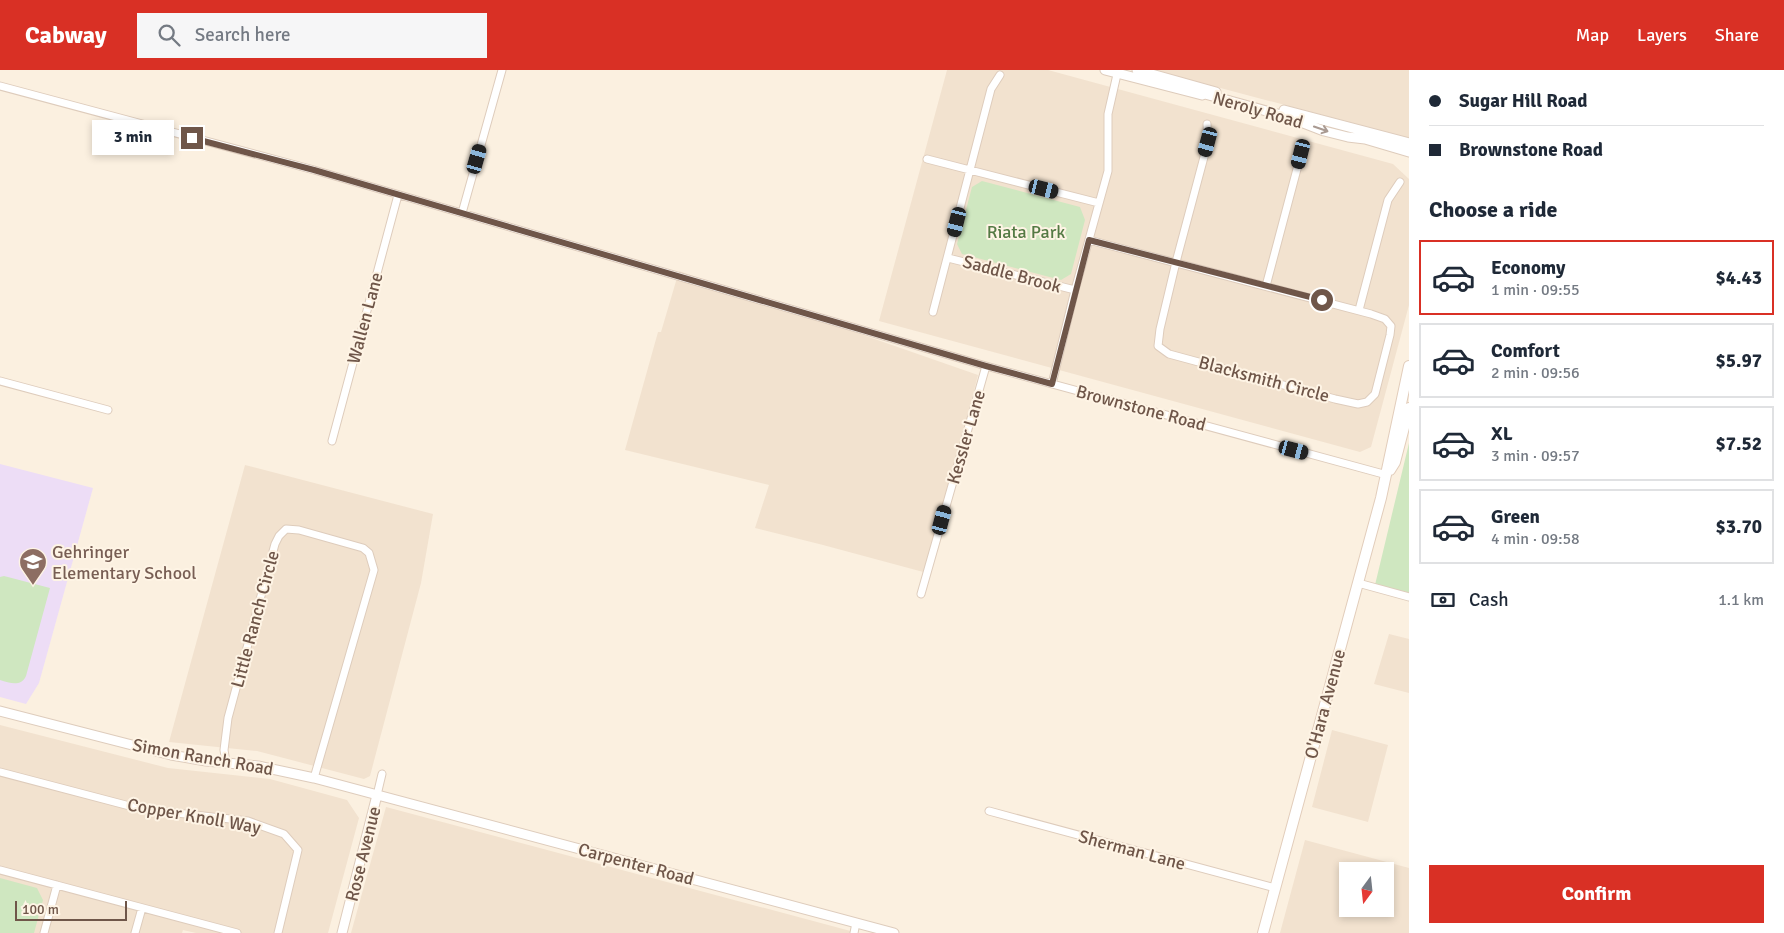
<!DOCTYPE html>
<html lang="en">
<head>
<meta charset="utf-8">
<style>
  :root { --surface:#fff; --page:#f6f6f7; --text:#1f2937; --muted:#747a83; --line:#e0e1e3; --accent:#d93025 }
  body { margin:0; font-family:Signika,sans-serif; background:var(--page); color:var(--text); height:100vh; display:flex; flex-direction:column; font-size:19px; white-space:nowrap }
  * { box-sizing:border-box; margin:0 }
  p { font-size:16px; color:var(--muted) }
  .icon { flex:none; width:28px; height:28px; fill:none; stroke:currentColor; stroke-width:2; stroke-linecap:round; stroke-linejoin:round }
  .map { position:relative; flex:1; overflow:hidden }
  .side { display:flex; flex-direction:column; background:var(--surface); width:375px }
  .side>* { flex:none }
  .banner { display:grid; align-content:center; height:110px; padding:0 20px; background:var(--surface) }
  .needle { width:32px; rotate:195deg }
  .buttons { position:absolute; left:1339px; top:792px; display:grid; gap:10px }
  .buttons a { display:grid; place-items:center; width:55px; height:55px; border-radius:0px; background:var(--surface); box-shadow:0 2px 8px #0003; font-size:25px }
  .scale { position:absolute; left:15px; bottom:12px; width:112px; box-sizing:border-box; padding-left:5px; border:2px solid #6f5649; border-top:0; font-size:14px; line-height:18px; white-space:nowrap; color:#6f5649; -webkit-text-stroke:4px #fef4e5; paint-order:stroke }
  .end { position:absolute; width:22px; height:22px; margin:-11px; border:6px solid #6f5649; background:#fff; box-shadow:0 0 0 2px #fff }
  .from { border-radius:50% }
  .bubble { position:absolute; height:35px; border-radius:0px; background:var(--surface); box-shadow:0 2px 8px #0003; font-size:16px; font-weight:700; line-height:35px; text-align:center }
  .car { position:absolute; width:15px; height:30px; margin:-15px -8px; border-radius:6px; box-shadow:0 0 4px 1px #0007; background:linear-gradient(#222 24%,#8ab4d8 0 40%,#222 0 76%,#8ab4d8 0 86%,#222 0) }
  .banner b { display:flex; align-items:center; gap:18px; height:48px; font-size:19px }
  .banner b+b { border-top:1px solid var(--line) }
  .banner i { width:12px; height:12px; background:var(--text) }
  ul { padding:0; list-style:none }
  li { display:flex; align-items:center; gap:15px; height:75px; margin:0 10px 8px; padding:0 10px; border:2px solid var(--line); border-radius:0px }
  li div { flex:1 }
  li b { display:block; font-size:19px }
  li em { font-style:normal; font-weight:700 }
  li.active { border-color:var(--accent) }
  li>.icon { width:45px; height:45px; stroke-width:1.5 }
  h2 { padding:0 20px; font-size:22px; line-height:60px }
  .pay { display:flex; align-items:center; gap:12px; height:55px; padding:0 20px; font-size:19px }
  .pay p { margin-inline-start:auto }
  .button { display:flex; gap:10px; margin-top:auto; padding:10px 20px }
  .button a { flex:1; height:58px; border-radius:0px; background:var(--accent); color:#fff; font-size:20px; font-weight:700; line-height:58px; text-align:center }
  header { display:flex; align-items:center; gap:30px; box-sizing:border-box; height:70px; padding:0 25px; background:var(--accent); color:#fff }
  header strong { font-size:24px }
  nav { display:flex; gap:28px; margin-inline-start:auto; font-size:18px }
  .search { width:350px; height:45px; background:var(--page); display:flex; align-items:center; gap:12px; box-sizing:border-box; padding:0 18px; border-radius:0px; color:var(--muted); font-size:19px }
  main { display:flex; flex:1; min-height:0 }
  .map>svg:first-child { display:block }
</style>
</head>
<body>
<header>
<strong>Cabway</strong>
<div class="search"><svg class="icon" aria-label="search" viewBox="0 0 24 24"><circle cx="10" cy="10" r="6"/><path d="M15 15l6 6"/></svg>Search here</div>
<nav><a>Map</a><a>Layers</a><a>Share</a></nav>
</header>
<main>
<div class="map">
<svg width="1409" height="863" viewBox="0 0 1409 863">
  <rect width="100%" height="100%" fill="#fbf0e0"/>
  <path fill="#f2e2cf" fill-rule="evenodd" d="M947,0H1048L1393,94L1409,109V235L1371,377L1360,382L879,251Z
    M1154,0H1409V68L1213,16Z
    M679,201L978,305L927,503L823,475L755,458L769,415L625,380L658,262H661Z
    M245,395L433,444L421,513L370,706L364,709L257,681L169,672Z
    M1389,564L1409,569V623L1374,614Z
    M0,655L168,698L270,709L347,730L359,748L328,863H196L183,860L182,863H0Z
    M1332,660L1388,675L1368,752L1312,737Z
    M386,737L858,863H351Z
    M1305,770L1409,798V863H1280ZM1348,801H1385V839H1348Z"/>
  <path fill="#edddf6" d="M0,394L93,418L39,613L26,634L0,627Z"/>
  <path fill="#cfe7c0" d="M982,111L1080,137L1085,150L1071,204L1061,210L962,184L957,174L972,117Z
    M1409,373V524L1375,515Z
    M4,506L50,518L26,606C21,617 10,613 0,610V507Z
    M0,808L37,818L43,830L34,863H0Z"/>
  <g fill="none" stroke-linecap="round" stroke-linejoin="round">
    <defs>
      <path id="minor" d="M0,16L314,100L986,296L1387,405
        M927,89L1099,133
        M462,143L502,0
        M1089,170L1371,244L1385,249L1391,256L1390,265L1375,324L1367,332L1358,334L1335,329L1169,284L1158,276L1160,259L1176,192L1208,72L1207,54
        M948,188L1075,220
        M1266,216L1301,84
        M1359,240L1388,130L1400,112
        M933,242L991,19L1000,5
        M0,311L108,340
        M1052,314L1075,220L1108,101V44L1118,0
        M332,371L398,125
        M1358,513L1409,527
        M921,524L986,296
        M226,692L224,680L228,648L275,474L279,466L286,459L299,460L363,478L369,483L374,500L314,708
        M0,702L141,739L248,751L284,764L298,780L278,863
        M377,725L382,704
        M989,741L1275,818
        M0,800L237,863
        M44,863L57,815
        M135,863L142,838
        M854,863L856,853"/>
      <path id="tertiary" d="M1105,0L1202,25L1205,24L1288,47L1324,61L1348,67L1365,69L1409,82
        M1137,0L1216,22
        M1284,40L1409,73
        M0,641L171,685L206,691L258,696L314,708L894,863
        M342,863L377,725"/>
      <path id="secondary" d="M1390,400L1395,392L1409,338
        M1263,863L1381,428L1409,296"/>
    </defs>
    <use href="#minor" stroke="#deccbc" stroke-width="9"/>
    <use href="#tertiary" stroke="#deccbc" stroke-width="11"/>
    <use href="#secondary" stroke="#e2cdbb" stroke-width="12"/>
    <use href="#minor" stroke="#fff" stroke-width="7"/>
    <use href="#tertiary" stroke="#fff" stroke-width="9"/>
    <use href="#secondary" stroke="#fff" stroke-width="10"/>
  </g>
  <defs><path id="oneway-shaft" d="M-6 0H5M1.5-3L5.5 0L1.5 3" fill="none" stroke-width="1.6" stroke-linecap="round" stroke-linejoin="round" transform="scale(1.25)"/></defs>
  <use stroke="#a99a92" href="#oneway-shaft" transform="translate(1321 59) rotate(19)"/>
  <g fill="none" stroke-linecap="round" stroke-linejoin="round">
    <path stroke="#6f5649" stroke-width="6" d="M192,68L314,100L986,296L1052,314L1089,170L1322,230"/>
  </g>
  <defs>
    <symbol id="school-pin" viewBox="-11 -11 22 30"><path d="M0 17L-7.5 6A9.5 9.5 0 1 1 7.5 6Z" fill="#8d6e63" stroke="#fef4e5"/><path d="M0-5L7-2L0 1L-7-2ZM-4 1L0 2.5L4 1V4Q0 6-4 4Z" fill="#fff"/></symbol>
  </defs>
  <g fill-rule="evenodd">
    <use href="#school-pin" x="17" y="476" width="32" height="43"/>
  </g>
  <g text-anchor="middle" stroke-width="4" stroke-linejoin="round" paint-order="stroke">
    <g font-size="18" fill="#6f5649" stroke="#fef4e5">
      <text transform="translate(1258 40) rotate(16)" y="6">Neroly Road</text>
      <text transform="translate(1012 204) rotate(15)" y="6">Saddle Brook</text>
      <text transform="translate(365 248) rotate(-75)" y="6">Wallen Lane</text>
      <text transform="translate(1264 309) rotate(15)" y="6">Blacksmith Circle</text>
      <text transform="translate(1141 338) rotate(15)" y="6">Brownstone Road</text>
      <text transform="translate(966 367) rotate(-74)" y="6">Kessler Lane</text>
      <text transform="translate(255 549) rotate(-75)" y="6">Little Ranch Circle</text>
      <text transform="translate(1325 634) rotate(-75)" y="6">O'Hara Avenue</text>
      <text transform="translate(203 687) rotate(10)" y="6">Simon Ranch Road</text>
      <text transform="translate(194 746) rotate(10)" y="6">Copper Knoll Way</text>
      <text transform="translate(1132 780) rotate(15)" y="6">Sherman Lane</text>
      <text transform="translate(363 784) rotate(-76)" y="6">Rose Avenue</text>
      <text transform="translate(636 794) rotate(15)" y="6">Carpenter Road</text>
    </g>
    <g font-size="18" fill="#547a44" stroke="#fef4e5">
      <text x="1026" y="168">Riata Park</text>
    </g>
    <g font-size="18" fill="#785e54" stroke="#fef4e5" text-anchor="start">
      <text x="52" y="488">Gehringer<tspan x="52" dy="21">Elementary School</tspan></text>
    </g>
  </g>
</svg>
<div class="buttons">
<a><svg class="needle" viewBox="-14 -14 28 28"><path d="M0-13l5 13h-10z" fill="#e53935"/><path d="M0 13l5-13h-10z" fill="#747a83"/></svg></a>
</div>
<div class="scale">100 m</div>
<i class="end from" style="left:1322px;top:230px"></i>
<i class="end" style="left:192px;top:68px"></i>
<div class="bubble" style="left:92px;top:50px;width:82px">3 min</div>
<i class="car" style="left:1208px;top:72px;rotate:195deg"></i>
<i class="car" style="left:1301px;top:84px;rotate:194deg"></i>
<i class="car" style="left:477px;top:89px;rotate:16deg"></i>
<i class="car" style="left:1044px;top:119px;rotate:104deg"></i>
<i class="car" style="left:957px;top:152px;rotate:194deg"></i>
<i class="car" style="left:1294px;top:380px;rotate:105deg"></i>
<i class="car" style="left:942px;top:450px;rotate:15deg"></i>
</div>
<section class="side">
<div class="banner">
<b><i class="from"></i>Sugar Hill Road</b>
<b><i></i>Brownstone Road</b>
</div>
<h2>Choose a ride</h2>
<ul>
<li class="active"><svg class="icon" aria-label="car" viewBox="0 0 24 24"><path d="M5 17H2v-5l4-1 3-4h7l3 4 3 1v5h-3M9 17h6M6 11h13"/><circle cx="7" cy="17" r="2"/><circle cx="17" cy="17" r="2"/></svg><div><b>Economy</b><p>1 min · 09:55</p></div><em>$4.43</em></li>
<li><svg class="icon" aria-label="car" viewBox="0 0 24 24"><path d="M5 17H2v-5l4-1 3-4h7l3 4 3 1v5h-3M9 17h6M6 11h13"/><circle cx="7" cy="17" r="2"/><circle cx="17" cy="17" r="2"/></svg><div><b>Comfort</b><p>2 min · 09:56</p></div><em>$5.97</em></li>
<li><svg class="icon" aria-label="car" viewBox="0 0 24 24"><path d="M5 17H2v-5l4-1 3-4h7l3 4 3 1v5h-3M9 17h6M6 11h13"/><circle cx="7" cy="17" r="2"/><circle cx="17" cy="17" r="2"/></svg><div><b>XL</b><p>3 min · 09:57</p></div><em>$7.52</em></li>
<li><svg class="icon" aria-label="car" viewBox="0 0 24 24"><path d="M5 17H2v-5l4-1 3-4h7l3 4 3 1v5h-3M9 17h6M6 11h13"/><circle cx="7" cy="17" r="2"/><circle cx="17" cy="17" r="2"/></svg><div><b>Green</b><p>4 min · 09:58</p></div><em>$3.70</em></li>
</ul>
<div class="pay"><svg class="icon" aria-label="cash" viewBox="0 0 24 24"><path d="M3 7h18v10H3z"/><circle cx="12" cy="12" r="2"/></svg>Cash<p>1.1 km</p></div>
<div class="button"><a>Confirm</a></div>
</section>
</main>
</body>
</html>
